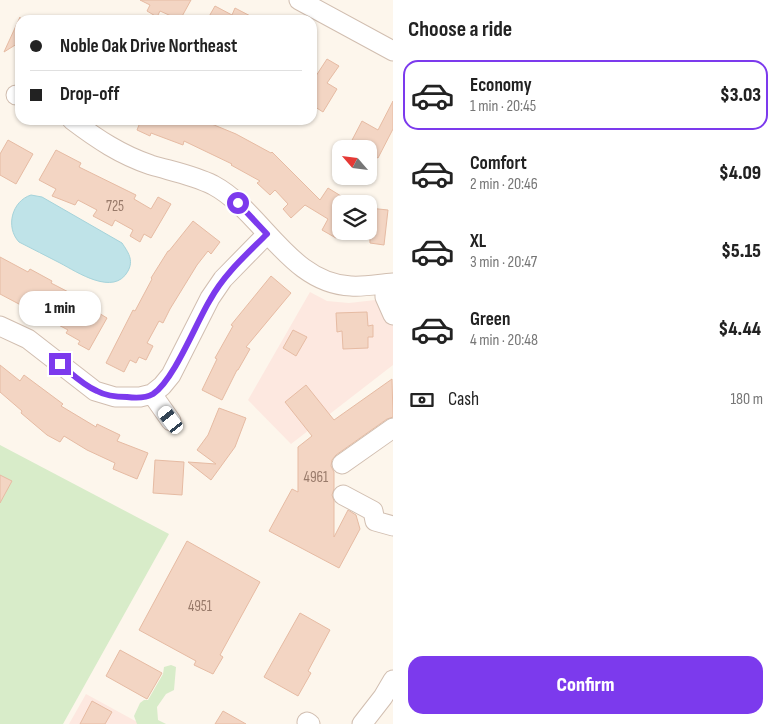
<!DOCTYPE html>
<html lang="en">
<head>
<meta charset="utf-8">
<style>
  :root { --surface:#fff; --page:#f2f2f2; --text:#222; --muted:#767676; --line:#e0e0e0; --accent:#7c3aed }
  body { margin:0; font-family:"Sofia Sans Condensed",sans-serif; background:var(--page); color:var(--text); height:100vh; display:flex; flex-direction:column; font-size:19px; white-space:nowrap }
  * { box-sizing:border-box; margin:0 }
  p { font-size:16px; color:var(--muted) }
  .icon { flex:none; width:28px; height:28px; fill:none; stroke:currentColor; stroke-width:2; stroke-linecap:round; stroke-linejoin:round }
  .map { position:relative; flex:1; overflow:hidden }
  .side { display:flex; flex-direction:column; background:var(--surface); width:385px }
  .side>* { flex:none }
  .top-card { position:absolute; left:15px; top:15px; width:302px; height:110px; border-radius:15px; box-shadow:0 1px 4px #0004; display:grid; align-content:center; height:110px; padding:0 15px; background:var(--surface) }
  .needle { width:32px; rotate:298deg }
  .buttons { position:absolute; left:332px; top:140px; display:grid; gap:10px }
  .buttons a { display:grid; place-items:center; width:45px; height:45px; border-radius:10px; background:var(--surface); box-shadow:0 1px 4px #0004; font-size:25px }
  .end { position:absolute; width:22px; height:22px; margin:-11px; border:6px solid #7c3aed; background:#fff; box-shadow:0 0 0 2px #fff }
  .from { border-radius:50% }
  .bubble { position:absolute; height:35px; border-radius:15px; background:var(--surface); box-shadow:0 1px 4px #0004; font-size:16px; font-weight:800; line-height:35px; text-align:center }
  .car { position:absolute; width:15px; height:30px; margin:-15px -8px; border-radius:6px; box-shadow:0 0 4px 1px #0007; background:linear-gradient(#fff 24%,#345 0 40%,#fff 0 76%,#345 0 86%,#fff 0) }
  .top-card b { display:flex; align-items:center; gap:18px; height:48px; font-size:19px }
  .top-card b+b { border-top:1px solid var(--line) }
  .top-card i { width:12px; height:12px; background:var(--text) }
  ul { padding:0; list-style:none }
  li { display:flex; align-items:center; gap:15px; height:70px; margin:0 10px 8px; padding:0 5px; border:2px solid transparent; border-radius:15px }
  li div { flex:1 }
  li b { display:block; font-size:19px }
  li em { font-style:normal; font-weight:800 }
  li.selected { border-color:var(--accent) }
  li>.icon { width:45px; height:45px; stroke-width:1.5 }
  h2 { padding:0 15px; font-size:22px; line-height:60px }
  .pay { display:flex; align-items:center; gap:12px; height:55px; padding:0 15px; font-size:19px }
  .pay p { margin-inline-start:auto }
  .cta { display:flex; gap:10px; margin-top:auto; padding:10px 15px }
  .cta a { flex:1; height:58px; border-radius:15px; background:var(--accent); color:#fff; font-size:20px; font-weight:800; line-height:58px; text-align:center }
  main { display:flex; flex:1; min-height:0 }
  .map>svg:first-child { display:block }
</style>
</head>
<body>
<main>
<div class="map">
<svg width="393" height="724" viewBox="0 0 393 724">
  <rect width="100%" height="100%" fill="#fdf6ec"/>
  <path fill="#fde8e0" d="M310,292L327,301L349,303L393,298V365L291,444L248,400Z
    M86,694L139,723L149,724H69Z"/>
  <path fill="#d8ecc9" d="M0,445L169,534L63,724H0Z
    M171,665L176,667L174,690L166,694L157,707L158,720L166,724H137L134,716L140,703L144,700H148L163,674L164,667Z"/>
  <path fill="#bfe3e8" stroke="#a5d3da" d="M31,195L42,197L122,243C128,252 134,260 128,271C114,297 77,272 60,263C46,256 33,249 19,242C5,227 12,201 31,195Z"/>
  <path fill="#f3d5c3" stroke="#e6bba3" d="M140,0H191L180,20L160,11L157,17L147,11L150,5Z
    M215,6L232,15L235,8L258,20H207Z
    M20,17V42L4,52Z
    M327,59L339,66L327,83L337,89L323,112L312,105V82Z
    M393,101V129L378,158L369,153V149H360L350,144L362,121L378,130Z
    M141,120H202L236,134L271,153L272,152L320,200L328,188L354,204H341V229L336,238L322,230L328,219L305,205L291,218L283,209L288,204L275,190L270,195L257,183L260,181L231,165L232,164L184,141L183,145L151,133L150,136L137,130Z
    M8,140L33,154L16,184L0,175V154Z
    M56,150L81,163L79,167L136,195L134,199L151,209L158,197L171,204L151,238L144,234L140,242L130,236L133,230L115,220L112,226L93,216L97,210L78,200L75,205L52,196L56,189L39,180Z
    M369,208L388,210L384,245L370,243Z
    M193,221L220,242L211,254L208,251L197,265L170,309L163,323L159,321L147,343L153,346L146,360L139,357L136,363L130,360L124,372L106,363L133,310L135,311L152,279L151,278L168,251H169Z
    M0,257L28,272L30,269L52,281L51,283L80,298L79,301L107,318L89,350L78,344L80,341L66,333L68,330L0,294Z
    M271,276L291,293L246,347L250,349L238,370H237L222,400L202,390L217,359L215,358L233,326L231,325Z
    M367,312L368,326L373,325V337H368V348L343,349L342,331L337,332L336,313Z
    M293,330L307,337L296,356L283,348Z
    M0,365L20,381L24,375L63,404L61,406L96,427L97,424L120,435L117,441L148,453L137,479L113,469L115,463L87,450L64,436L60,442L47,435L21,413L22,411L0,392Z
    M392,379L393,417L387,419L336,455L332,460L331,466L334,472V489L332,495L334,501V537L348,510L356,515L360,529L339,568L269,531L292,489L298,492V447L312,436L285,402L306,385L334,420Z
    M219,408L246,418L235,447L211,480L188,462L216,464L197,450L208,435Z
    M155,460L184,462L182,495L153,493Z
    M0,475L12,481L0,503Z
    M187,541L260,582L220,655L223,657L213,674L194,665L196,661L139,630Z
    M300,613L330,630L308,671L311,673L298,696L264,677Z
    M120,650L162,673L147,699L106,676Z
    M92,701L112,712L105,724H80Z
    M223,711L246,724H215Z"/>
  <g fill="none" stroke-linecap="round" stroke-linejoin="round">
    <defs>
      <path id="minor" d="M299,0L393,51
        M16,95H20
        M72,120C97,139 121,155 151,165C171,171 193,175 213,185C262,211 290,284 351,286C365,287 379,284 393,283
        M385,284V297L393,315
        M0,326L28,339L95,391L115,397H140L152,394L162,386L171,375L210,298L223,279L267,234
        M152,394L171,421
        M342,464L393,428
        M343,495L373,511L375,521L393,526
        M307,722L310,724
        M362,724L383,697L393,680"/>
    </defs>
    <use href="#minor" stroke="#d1beb0" stroke-width="21"/>
    <use href="#minor" stroke="#fff" stroke-width="19"/>
  </g>
  <g fill="none" stroke-linecap="round" stroke-linejoin="round">
    <path stroke="#7c3aed" stroke-width="6" d="M60,364C72,374 83,385 97,391C106,396 116,397 127,397C135,398 146,398 153,394C174,380 196,323 210,300C224,274 247,254 267,234L238,203"/>
  </g>
  <g text-anchor="middle" stroke-width="4.5" stroke-linejoin="round" paint-order="stroke">
    <g font-size="15" fill="#987a6a">
      <text x="115" y="211">725</text>
      <text x="316" y="482">4961</text>
      <text x="200" y="611">4951</text>
    </g>
  </g>
</svg>
<div class="buttons">
<a><svg class="needle" viewBox="-14 -14 28 28"><path d="M0-13l5 13h-10z" fill="#e53935"/><path d="M0 13l5-13h-10z" fill="#767676"/></svg></a>
<a><svg class="icon" aria-label="layers" viewBox="0 0 24 24"><path d="M12 4l9 5-9 5-9-5zM3 14l9 5 9-5"/></svg></a>
</div>
<i class="end from" style="left:238px;top:203px"></i>
<i class="end" style="left:60px;top:364px"></i>
<div class="bubble" style="left:19px;top:291px;width:82px">1 min</div>
<i class="car" style="left:171px;top:420px;rotate:323deg"></i>
<div class="top-card">
<b><i class="from"></i>Noble Oak Drive Northeast</b>
<b><i></i>Drop-off</b>
</div>
</div>
<section class="side">
<h2>Choose a ride</h2>
<ul>
<li class="selected"><svg class="icon" aria-label="car" viewBox="0 0 24 24"><path d="M5 17H2v-5l4-1 3-4h7l3 4 3 1v5h-3M9 17h6M6 11h13"/><circle cx="7" cy="17" r="2"/><circle cx="17" cy="17" r="2"/></svg><div><b>Economy</b><p>1 min · 20:45</p></div><em>$3.03</em></li>
<li><svg class="icon" aria-label="car" viewBox="0 0 24 24"><path d="M5 17H2v-5l4-1 3-4h7l3 4 3 1v5h-3M9 17h6M6 11h13"/><circle cx="7" cy="17" r="2"/><circle cx="17" cy="17" r="2"/></svg><div><b>Comfort</b><p>2 min · 20:46</p></div><em>$4.09</em></li>
<li><svg class="icon" aria-label="car" viewBox="0 0 24 24"><path d="M5 17H2v-5l4-1 3-4h7l3 4 3 1v5h-3M9 17h6M6 11h13"/><circle cx="7" cy="17" r="2"/><circle cx="17" cy="17" r="2"/></svg><div><b>XL</b><p>3 min · 20:47</p></div><em>$5.15</em></li>
<li><svg class="icon" aria-label="car" viewBox="0 0 24 24"><path d="M5 17H2v-5l4-1 3-4h7l3 4 3 1v5h-3M9 17h6M6 11h13"/><circle cx="7" cy="17" r="2"/><circle cx="17" cy="17" r="2"/></svg><div><b>Green</b><p>4 min · 20:48</p></div><em>$4.44</em></li>
</ul>
<div class="pay"><svg class="icon" aria-label="cash" viewBox="0 0 24 24"><path d="M3 7h18v10H3z"/><circle cx="12" cy="12" r="2"/></svg>Cash<p>180 m</p></div>
<div class="cta"><a>Confirm</a></div>
</section>
</main>
</body>
</html>
